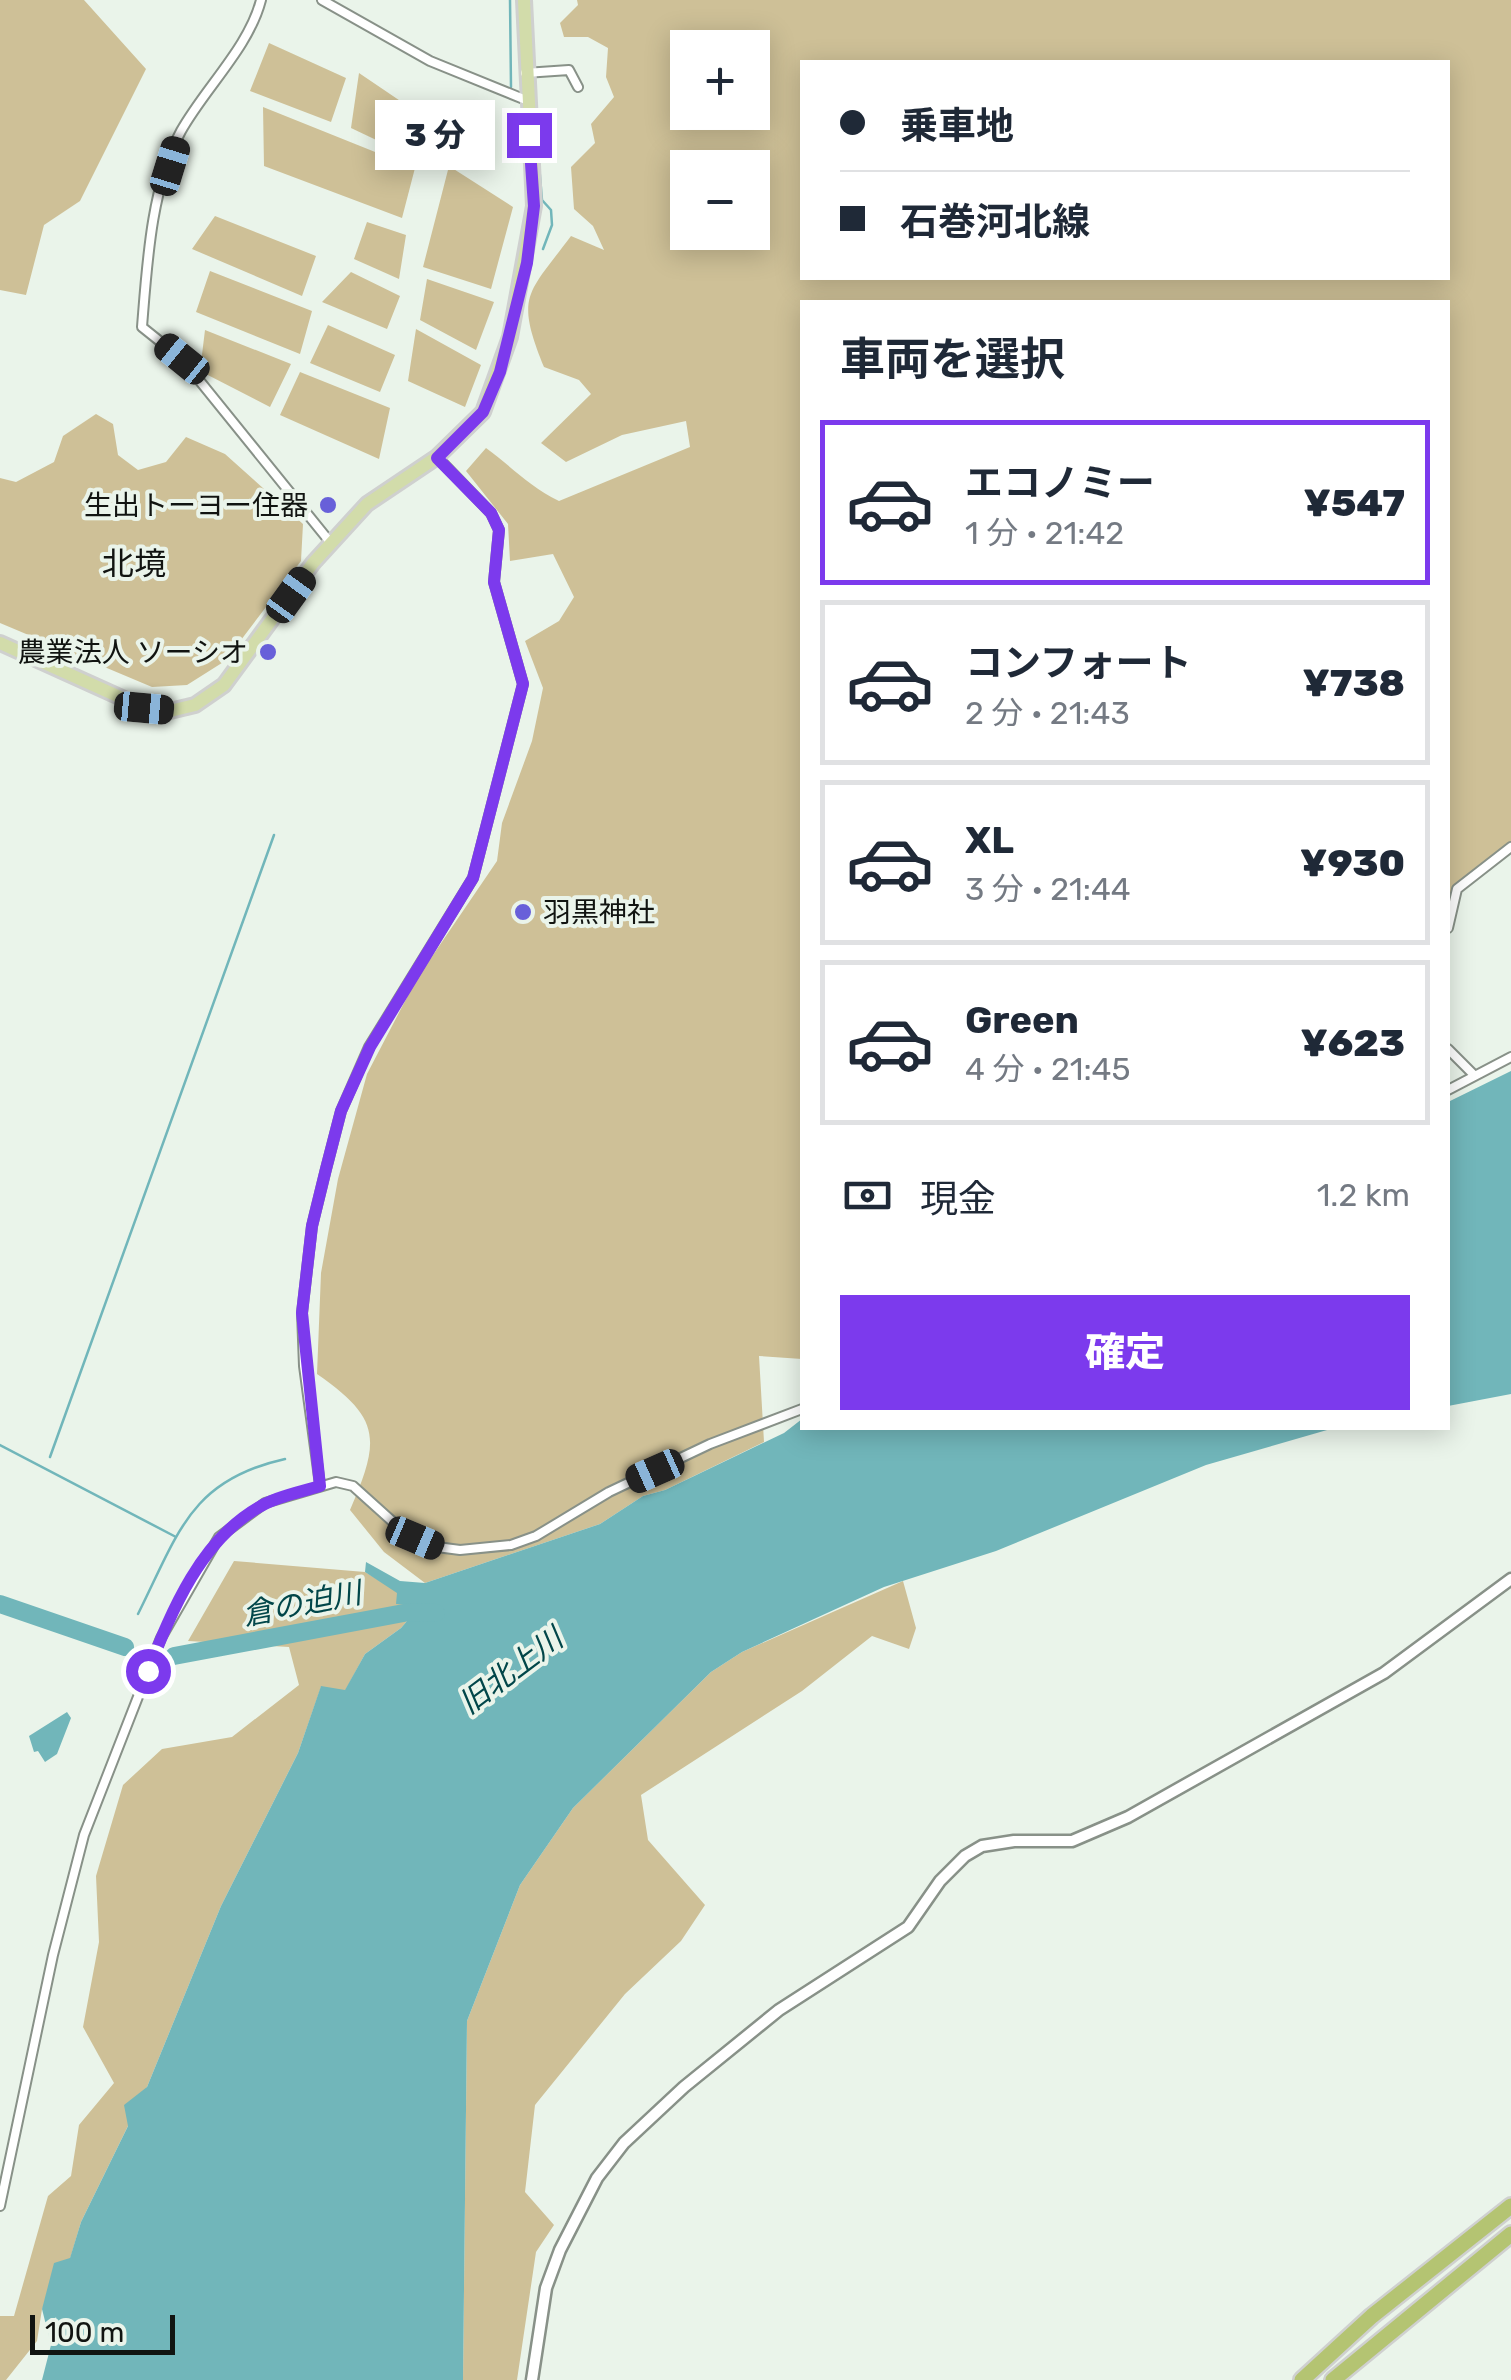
<!DOCTYPE html>
<html lang="ja">
<head>
<meta charset="utf-8">
<style>
  :root { --surface:#fff; --page:#f2f2f3; --text:#1f2937; --muted:#747a83; --line:#e0e1e3; --accent:#7c3aed }
  body { margin:0; font-family:Rubik,"Noto Sans JP",sans-serif; background:var(--page); color:var(--text); height:100vh; display:flex; flex-direction:column; font-size:38px; white-space:nowrap }
  * { box-sizing:border-box; margin:0 }
  p { font-size:32px; color:var(--muted) }
  .icon { flex:none; width:55px; height:55px; fill:none; stroke:currentColor; stroke-width:2; stroke-linecap:round; stroke-linejoin:round }
  .map { position:relative; flex:1; overflow:hidden }
  .drawer { position:absolute; left:800px; top:300px; width:650px; height:1130px; display:flex; flex-direction:column; background:var(--surface); border-radius:0px; box-shadow:0 5px 25px #0003 }
  .drawer>* { flex:none }
  .hud { position:absolute; left:800px; top:60px; width:650px; height:220px; border-radius:0px; box-shadow:0 5px 25px #0003; display:grid; align-content:center; height:220px; padding:0 40px; background:var(--surface) }
  .controls { position:absolute; left:670px; top:30px; display:grid; gap:20px }
  .controls a { display:grid; place-items:center; width:100px; height:100px; border-radius:0px; background:var(--surface); box-shadow:0 5px 25px #0003; font-size:50px }
  .scale { position:absolute; left:30px; bottom:25px; width:145px; box-sizing:border-box; padding-left:10px; border:5px solid #111411; border-top:0; font-size:28px; line-height:35px; white-space:nowrap; color:#111411; -webkit-text-stroke:8px #eaf4ea; paint-order:stroke }
  .end { position:absolute; width:45px; height:45px; margin:-22px; border:12px solid #7c3aed; background:#fff; box-shadow:0 0 0 5px #fff }
  .from { border-radius:50% }
  .bubble { position:absolute; height:70px; border-radius:0px; background:var(--surface); box-shadow:0 5px 25px #0003; font-size:32px; font-weight:800; line-height:70px; text-align:center }
  .car { position:absolute; width:30px; height:60px; margin:-30px -15px; border-radius:12px; box-shadow:0 0 8px 2px #0007; background:linear-gradient(#222 24%,#8ab4d8 0 40%,#222 0 76%,#8ab4d8 0 86%,#222 0) }
  .hud b { display:flex; align-items:center; gap:35px; height:95px; font-size:38px }
  .hud b+b { border-top:2px solid var(--line) }
  .hud i { width:25px; height:25px; background:var(--text) }
  ul { padding:0; list-style:none }
  li { display:flex; align-items:center; gap:30px; height:165px; margin:0 20px 15px; padding:0 20px; border:5px solid var(--line); border-radius:0px }
  li div { flex:1 }
  li b { display:block; font-size:38px }
  li em { font-style:normal; font-weight:800 }
  li.active { border-color:var(--accent) }
  li>.icon { width:90px; height:90px; stroke-width:1.5 }
  h2 { padding:0 40px; font-size:45px; line-height:120px }
  .pay { display:flex; align-items:center; gap:25px; height:110px; padding:0 40px; font-size:38px }
  .pay p { margin-inline-start:auto }
  .cta { display:flex; gap:20px; margin-top:auto; padding:20px 40px }
  .cta a { flex:1; height:115px; border-radius:0px; background:var(--accent); color:#fff; font-size:40px; font-weight:800; line-height:115px; text-align:center }
  .map>svg:first-child { display:block }
</style>
</head>
<body>
<div class="map">
<svg width="1511" height="2380" viewBox="0 0 1511 2380">
  <rect width="100%" height="100%" fill="#eaf4ea"/>
  <path fill="#cec097" fill-rule="evenodd" d="M0,0H84L146,69L80,201L44,225L26,295L0,290Z
    M577,0H1511V843L1464,881L1448,902V302H802V1359L759,1356L764,1442L665,1490L643,1496L600,1524L425,1583L384,1552L350,1510C380,1440 382,1419 317,1374L321,1273L338,1179L367,1074L416,980L497,861L502,823L532,741L543,688L525,641L559,621L574,597L553,554L510,561L508,524L466,471L486,448C512,467 530,487 559,501L690,447L686,421L622,435L566,462L541,443L591,394L579,380L544,367C515,295 527,295 571,236L604,250L593,226L574,209L571,167L595,143L591,124L614,97L606,77L608,48L588,37H564L560,23L578,5ZM688,48H752V112H688ZM802,62H1448V278H802ZM688,168H752V232H688Z
    M269,43L346,78L331,122L250,91Z
    M359,73L421,115L412,157L351,128Z
    M263,107L415,168L402,218L264,166Z
    M449,166L513,207L491,289L423,267Z
    M215,216L316,256L302,296L192,249Z
    M367,222L406,235L399,279L354,259Z
    M210,271L312,311L300,354L196,312Z
    M351,272L400,296L387,329L322,302Z
    M427,279L494,302L476,350L420,320Z
    M328,325L395,355L380,392L310,363Z
    M416,329L481,365L465,407L408,381Z
    M205,330L291,364L270,407L200,371Z
    M300,372L390,408L379,459L280,415Z
    M96,414L113,424L118,455L138,470L166,462L186,437L225,454L303,524L301,561L225,661L187,685L152,687L0,623V478L16,482L54,462L63,436Z
    M234,1561L365,1572L421,1605L401,1628L365,1654L345,1691L321,1687L298,1753L221,1906L147,2087L81,2222L70,2259L42,2309L37,2341L6,2380H0V2316H14L48,2196L71,2176L79,2125L114,2083L83,2027L99,1942L96,1876L123,1785L162,1749L232,1737L299,1685L289,1647L188,1641Z
    M903,1581L916,1628L909,1649L872,1636L802,1691L641,1795L648,1840L705,1905L681,1941L625,1994L535,2105L525,2192L554,2225L536,2252L517,2380H463L467,2021L520,1885L573,1808L711,1672L742,1652Z"/>
  <path fill="#71b6ba" d="M1511,1071V1394L1448,1406V1102Z
    M802,1419V1428H1334L1206,1465L996,1551L884,1587L742,1652L711,1672L573,1808L520,1885L467,2021L463,2380H42L51,2345L42,2309L54,2263L70,2258L81,2222L128,2126L124,2105L147,2087L221,1906L298,1753L321,1686L345,1690L365,1654L401,1628L420,1606L396,1604L397,1593L365,1572L366,1562L400,1581L425,1583L600,1524L643,1496L665,1490L784,1433Z
    M67,1712L71,1718L57,1754L45,1762L38,1751L34,1752L29,1736Z"/>
  <g fill="none" stroke-linecap="round" stroke-linejoin="round">
    <path stroke="#71b6ba" stroke-width="2.5" d="M510,0L511,87
      M537,141L542,200L551,210L552,225L543,249
      M0,1445L176,1537
      M50,1457L274,835
      M138,1614C178,1534 190,1480 285,1459"/>
    <path stroke="#71b6ba" stroke-width="18" d="M0,1604L125,1647
      M174,1656L409,1612L436,1613"/>
    <defs>
      <path id="minor" d="M261,0C249,47 205,88 181,131C151,187 147,265 142,327L182,359L330,542
        M322,0L430,61L526,100
        M525,73L569,70L578,87
        M1448,928L1457,889L1511,847
        M1448,1049L1474,1075
        M1448,1090L1511,1057
        M320,1485L304,1366L302,1313L312,1226L326,1169L341,1111L369,1047L473,878L523,684L494,582L499,530L491,513L437,457
        M0,2206L53,1955L84,1835L161,1638L219,1537L265,1503L336,1482L353,1486L393,1522L437,1547L460,1550L511,1545L536,1536L609,1492L710,1444L802,1409"/>
      <path id="tertiary" d="M532,2380L546,2288L560,2250L597,2178L624,2143L684,2087L779,2010L908,1927L940,1881L965,1856L982,1846L1014,1841H1072L1128,1817L1384,1673L1511,1579"/>
      <path id="primary" d="M0,643L144,708L170,711L195,705L224,685L313,563L367,504L437,457L483,412L510,337L534,206L524,0"/>
      <path id="motorway" d="M1302,2380L1372,2316L1511,2206
        M1333,2380L1511,2234"/>
    </defs>
    <use href="#minor" stroke="#889188" stroke-width="12"/>
    <use href="#tertiary" stroke="#889188" stroke-width="15"/>
    <use href="#primary" stroke="#cfd0cf" stroke-width="18"/>
    <use href="#motorway" stroke="#cfd0cf" stroke-width="20"/>
    <use href="#minor" stroke="#fff" stroke-width="8"/>
    <use href="#tertiary" stroke="#fff" stroke-width="10"/>
    <use href="#primary" stroke="#d2dcaa" stroke-width="12"/>
    <use href="#motorway" stroke="#b4c472" stroke-width="15"/>
  </g>
  <g fill="none" stroke-linecap="round" stroke-linejoin="round">
    <path stroke="#7c3aed" stroke-width="12" d="M148,1671C172,1610 201,1539 261,1506C278,1496 301,1492 320,1486L302,1313L312,1226L326,1169L341,1111L370,1047L473,878L523,684L494,582L499,530L491,513L437,458L483,412L500,372L527,263L534,206L529,135"/>
  </g>
  <g fill="#6860d9" stroke="#eaf4ea" stroke-width="4">
    <circle cx="328" cy="505" r="10"/>
    <circle cx="268" cy="652" r="10"/>
    <circle cx="523" cy="912" r="10"/>
  </g>
  <g text-anchor="middle" stroke-width="8" stroke-linejoin="round" paint-order="stroke">
    <g font-size="28" fill="#111411" stroke="#eaf4ea" text-anchor="end">
      <text x="308" y="515">生出トーヨー住器</text>
      <text x="248" y="662">農業法人 ソーシオ</text>
      <text x="543" y="922" text-anchor="start">羽黒神社</text>
    </g>
    <g font-size="30" font-style="italic" fill="#014649" stroke="#eaf4ea">
      <text transform="translate(302 1604) rotate(-11)" y="10">倉の迫川</text>
      <text transform="translate(511 1671) rotate(-37)" y="10">旧北上川</text>
    </g>
    <g font-size="32" fill="#111411" stroke="#eaf4ea">
      <text x="134" y="575">北境</text>
    </g>
  </g>
</svg>
<div class="controls">
<a>+</a>
<a>−</a>
</div>
<div class="scale">100 m</div>
<i class="end from" style="left:148px;top:1671px"></i>
<i class="end" style="left:529px;top:135px"></i>
<div class="bubble" style="left:375px;top:100px;width:120px">3 分</div>
<i class="car" style="left:170px;top:166px;rotate:17deg"></i>
<i class="car" style="left:182px;top:359px;rotate:309deg"></i>
<i class="car" style="left:291px;top:595px;rotate:36deg"></i>
<i class="car" style="left:144px;top:708px;rotate:95deg"></i>
<i class="car" style="left:655px;top:1471px;rotate:246deg"></i>
<i class="car" style="left:415px;top:1538px;rotate:113deg"></i>
<div class="hud">
<b><i class="from"></i>乗車地</b>
<b><i></i>石巻河北線</b>
</div>
<section class="drawer">
<h2>車両を選択</h2>
<ul>
<li class="active"><svg class="icon" aria-label="car" viewBox="0 0 24 24"><path d="M5 17H2v-5l4-1 3-4h7l3 4 3 1v5h-3M9 17h6M6 11h13"/><circle cx="7" cy="17" r="2"/><circle cx="17" cy="17" r="2"/></svg><div><b>エコノミー</b><p>1 分 · 21:42</p></div><em>¥547</em></li>
<li><svg class="icon" aria-label="car" viewBox="0 0 24 24"><path d="M5 17H2v-5l4-1 3-4h7l3 4 3 1v5h-3M9 17h6M6 11h13"/><circle cx="7" cy="17" r="2"/><circle cx="17" cy="17" r="2"/></svg><div><b>コンフォート</b><p>2 分 · 21:43</p></div><em>¥738</em></li>
<li><svg class="icon" aria-label="car" viewBox="0 0 24 24"><path d="M5 17H2v-5l4-1 3-4h7l3 4 3 1v5h-3M9 17h6M6 11h13"/><circle cx="7" cy="17" r="2"/><circle cx="17" cy="17" r="2"/></svg><div><b>XL</b><p>3 分 · 21:44</p></div><em>¥930</em></li>
<li><svg class="icon" aria-label="car" viewBox="0 0 24 24"><path d="M5 17H2v-5l4-1 3-4h7l3 4 3 1v5h-3M9 17h6M6 11h13"/><circle cx="7" cy="17" r="2"/><circle cx="17" cy="17" r="2"/></svg><div><b>Green</b><p>4 分 · 21:45</p></div><em>¥623</em></li>
</ul>
<div class="pay"><svg class="icon" aria-label="cash" viewBox="0 0 24 24"><path d="M3 7h18v10H3z"/><circle cx="12" cy="12" r="2"/></svg>現金<p>1.2 km</p></div>
<div class="cta"><a>確定</a></div>
</section>
</div>
</body>
</html>
